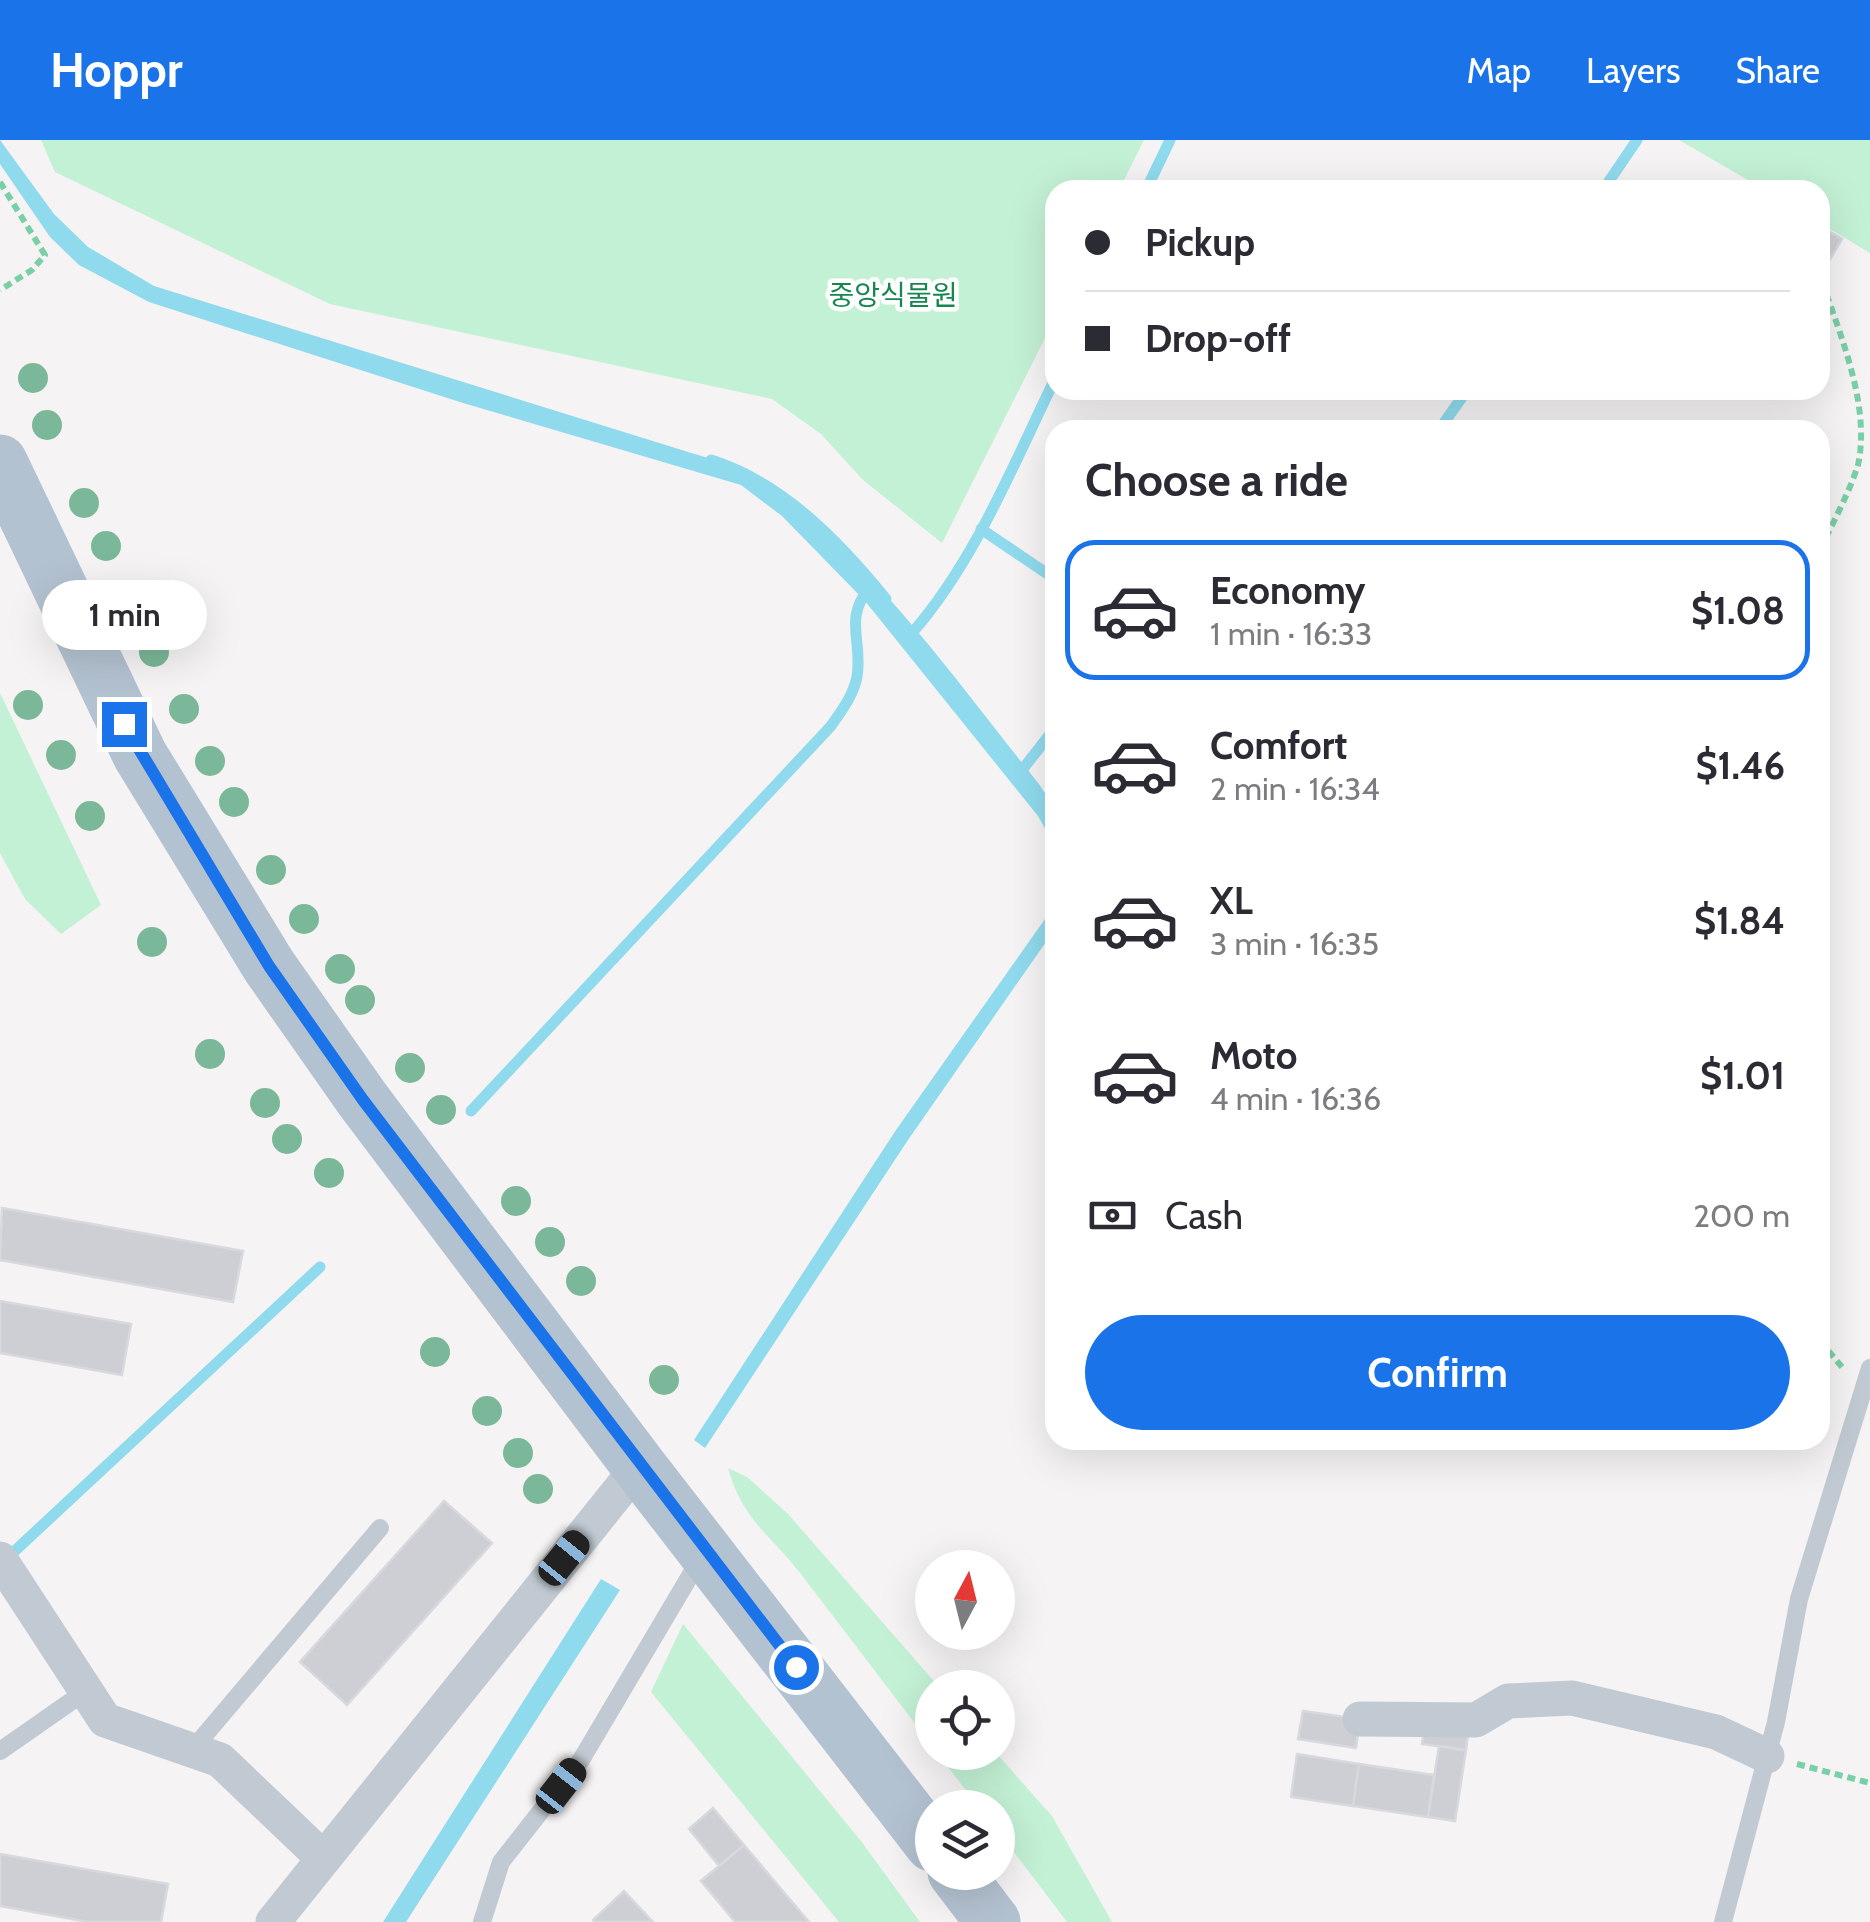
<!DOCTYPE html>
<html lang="en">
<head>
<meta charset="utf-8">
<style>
  :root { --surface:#fff; --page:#f7f7f7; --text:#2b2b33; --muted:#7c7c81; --line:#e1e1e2; --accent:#1a73e8 }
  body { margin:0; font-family:Cabin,"Noto Sans KR",sans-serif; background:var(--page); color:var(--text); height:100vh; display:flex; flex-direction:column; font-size:38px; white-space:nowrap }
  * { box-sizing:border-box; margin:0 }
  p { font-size:32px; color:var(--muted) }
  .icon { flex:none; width:55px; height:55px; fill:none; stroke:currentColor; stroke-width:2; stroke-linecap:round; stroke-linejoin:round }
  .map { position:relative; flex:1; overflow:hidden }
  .details { position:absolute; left:1045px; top:280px; width:785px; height:1030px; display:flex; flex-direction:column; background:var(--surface); border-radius:30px; box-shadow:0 10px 40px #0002 }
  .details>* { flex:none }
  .guide { position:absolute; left:1045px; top:40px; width:785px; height:220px; border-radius:30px; box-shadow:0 10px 40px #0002; display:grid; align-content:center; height:220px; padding:0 40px; background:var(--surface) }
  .needle { width:65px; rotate:7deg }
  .tools { position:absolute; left:915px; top:1410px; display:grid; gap:20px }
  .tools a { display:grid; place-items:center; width:100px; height:100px; border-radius:50%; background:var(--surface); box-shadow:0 10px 40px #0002; font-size:50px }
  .end { position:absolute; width:45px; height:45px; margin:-22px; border:12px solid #1a73e8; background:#fff; box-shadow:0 0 0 5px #fff }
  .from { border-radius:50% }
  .bubble { position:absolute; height:70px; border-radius:35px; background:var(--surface); box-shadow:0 10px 40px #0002; font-size:32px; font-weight:700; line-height:70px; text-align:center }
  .car { position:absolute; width:30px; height:60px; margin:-30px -15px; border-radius:12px; box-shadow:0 0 8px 2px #0007; background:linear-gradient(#222 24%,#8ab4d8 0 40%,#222 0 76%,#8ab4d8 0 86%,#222 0) }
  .guide b { display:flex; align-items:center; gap:35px; height:95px; font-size:38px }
  .guide b+b { border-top:2px solid var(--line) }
  .guide i { width:25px; height:25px; background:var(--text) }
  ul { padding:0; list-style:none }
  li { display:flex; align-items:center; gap:30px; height:140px; margin:0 20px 15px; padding:0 20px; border:5px solid transparent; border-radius:30px }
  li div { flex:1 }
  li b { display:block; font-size:38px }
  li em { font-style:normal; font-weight:700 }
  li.active { border-color:var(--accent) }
  li>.icon { width:90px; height:90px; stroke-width:1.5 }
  h2 { padding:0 40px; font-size:45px; line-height:120px }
  .pay { display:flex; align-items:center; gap:25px; height:110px; padding:0 40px; font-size:38px }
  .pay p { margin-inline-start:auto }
  .cta { display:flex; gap:20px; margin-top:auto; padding:20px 40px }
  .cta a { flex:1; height:115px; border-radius:60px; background:var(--accent); color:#fff; font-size:40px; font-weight:700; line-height:115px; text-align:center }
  header { display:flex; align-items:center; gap:60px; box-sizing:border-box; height:140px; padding:0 50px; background:var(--accent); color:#fff }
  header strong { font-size:48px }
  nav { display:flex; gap:55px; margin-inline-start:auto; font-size:35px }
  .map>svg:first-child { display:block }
</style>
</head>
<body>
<header>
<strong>Hoppr</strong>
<nav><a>Map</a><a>Layers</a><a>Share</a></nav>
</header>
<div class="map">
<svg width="1870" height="1782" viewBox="0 0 1870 1782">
  <rect width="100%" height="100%" fill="#f5f3f3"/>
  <path fill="#c3f1d5" d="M41,0H1144L1119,50H1055V178L942,403L863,340L821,294L772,259L330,164L55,32Z
    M1679,0H1870V113L1820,83V50H1765Z
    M0,553L101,765L61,794L25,759L0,713Z
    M728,1328L747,1337L788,1374L939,1547L932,1548V1606C889,1549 845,1492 801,1434C771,1395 742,1380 728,1328Z
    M683,1484L861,1701L920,1782H839L651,1552Z
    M937,1613H996L1052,1676L1112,1782H1067L998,1691V1668L979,1667Z"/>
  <path fill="#90daee" d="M0,0L54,74L88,107L154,146L685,311C701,316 720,321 736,328C841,376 965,553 1039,644L1055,669V706L1038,676L865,461L782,376L741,345L463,263L149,162L79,125L50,97L0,24Z
    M1055,758V789L908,1000L705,1308L694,1300L896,990L1045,779Z
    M601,1439L620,1450L406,1782H383Z"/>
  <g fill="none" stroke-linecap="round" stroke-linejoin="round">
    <path stroke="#90daee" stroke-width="11" d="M1146,50L1170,0
      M1603,50L1637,0
      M1439,290L1467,250
      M711,320C782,342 840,402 886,459
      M981,389L1055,439
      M913,492C976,419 1013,325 1055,239
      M1022,630L1055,588
      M471,971L831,586C842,570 853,556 857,537C863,499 843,481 870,446
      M5,1420L320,1127"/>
  </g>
  <path fill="#cdcfd5" stroke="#d7d9de" stroke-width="2.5" d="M1820,86L1842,99L1824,129L1820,127Z
    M2,1068L243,1111L233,1162L0,1120Z
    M0,1161L131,1184L122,1235L0,1213Z
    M444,1361L492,1403L347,1565L300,1522Z
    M1303,1571L1360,1579L1356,1608L1298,1599Z
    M1425,1581L1469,1587L1466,1610L1422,1604Z
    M1439,1606L1466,1610L1455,1681L1428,1677Z
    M1297,1614L1359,1624L1353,1666L1291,1657Z
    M1359,1624L1434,1635L1428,1677L1353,1666Z
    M713,1668L744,1705L719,1726L689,1689Z
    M744,1705L809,1782H735L701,1741Z
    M0,1714L168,1744L161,1782H88L0,1766Z
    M624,1751L653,1782H595L593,1780Z"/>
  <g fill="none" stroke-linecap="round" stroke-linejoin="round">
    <path stroke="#7ad0a6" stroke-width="6" stroke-dasharray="8 5" stroke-linecap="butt" d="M0,42L45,115L32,130L0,150
      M1820,409C1833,383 1849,353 1858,325C1870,270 1844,204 1826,153
      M1820,1201L1842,1227
      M1797,1624L1870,1643"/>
    <path stroke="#c1cad2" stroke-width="18" d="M192,1610L380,1388
      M0,1611L86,1551
      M482,1782L501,1722L581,1620L700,1419
      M1723,1782L1776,1582L1799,1459L1870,1228"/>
    <path stroke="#c1cad2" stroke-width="35" d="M0,1419L105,1580L220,1620L323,1718
      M1360,1579L1476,1580L1508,1561L1572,1558L1716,1592L1767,1616
      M273,1782L639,1326"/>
    <path stroke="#b3c2d1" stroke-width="55" d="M0,322L140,615L269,826L363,960L639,1326L932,1704
      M955,1732L993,1782"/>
  </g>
  <g fill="#7bb799">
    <circle cx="33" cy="238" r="15"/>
    <circle cx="47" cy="285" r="15"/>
    <circle cx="84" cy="363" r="15"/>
    <circle cx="106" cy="406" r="15"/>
    <circle cx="132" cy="461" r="15"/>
    <circle cx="154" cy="512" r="15"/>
    <circle cx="28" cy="565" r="15"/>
    <circle cx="184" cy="569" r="15"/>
    <circle cx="61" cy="615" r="15"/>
    <circle cx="210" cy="621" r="15"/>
    <circle cx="234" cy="662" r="15"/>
    <circle cx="90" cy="676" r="15"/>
    <circle cx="271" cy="730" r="15"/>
    <circle cx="304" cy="779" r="15"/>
    <circle cx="152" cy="802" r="15"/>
    <circle cx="340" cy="829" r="15"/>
    <circle cx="360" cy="860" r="15"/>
    <circle cx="210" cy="914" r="15"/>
    <circle cx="410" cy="928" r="15"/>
    <circle cx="265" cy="963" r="15"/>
    <circle cx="441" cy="970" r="15"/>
    <circle cx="287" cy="999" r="15"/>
    <circle cx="329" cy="1033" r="15"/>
    <circle cx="516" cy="1061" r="15"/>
    <circle cx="550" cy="1102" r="15"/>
    <circle cx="581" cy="1141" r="15"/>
    <circle cx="435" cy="1212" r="15"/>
    <circle cx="664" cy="1240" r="15"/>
    <circle cx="487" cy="1271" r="15"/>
    <circle cx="518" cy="1313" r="15"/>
    <circle cx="538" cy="1349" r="15"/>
  </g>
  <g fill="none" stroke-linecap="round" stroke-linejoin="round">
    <path stroke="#1a73e8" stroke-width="12" d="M124,584L269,826L363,960L796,1527"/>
  </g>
  <g text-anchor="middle" stroke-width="9" stroke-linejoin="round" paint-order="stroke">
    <g font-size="28" fill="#17864f" stroke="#fff">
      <text x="893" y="165">중앙식물원</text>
    </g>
  </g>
</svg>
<div class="tools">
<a><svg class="needle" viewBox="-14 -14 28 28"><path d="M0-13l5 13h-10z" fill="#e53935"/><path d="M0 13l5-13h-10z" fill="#7c7c81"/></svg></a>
<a><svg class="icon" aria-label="locate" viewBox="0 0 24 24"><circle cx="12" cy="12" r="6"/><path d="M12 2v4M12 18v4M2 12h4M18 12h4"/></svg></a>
<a><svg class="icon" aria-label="layers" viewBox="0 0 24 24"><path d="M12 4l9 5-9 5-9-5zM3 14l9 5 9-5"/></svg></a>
</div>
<i class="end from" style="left:796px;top:1527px"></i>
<i class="end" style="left:124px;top:584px"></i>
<div class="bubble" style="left:42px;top:440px;width:165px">1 min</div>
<i class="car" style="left:564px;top:1418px;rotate:39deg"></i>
<i class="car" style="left:561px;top:1646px;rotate:38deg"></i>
<div class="guide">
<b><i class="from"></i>Pickup</b>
<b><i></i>Drop-off</b>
</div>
<section class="details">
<h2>Choose a ride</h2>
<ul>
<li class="active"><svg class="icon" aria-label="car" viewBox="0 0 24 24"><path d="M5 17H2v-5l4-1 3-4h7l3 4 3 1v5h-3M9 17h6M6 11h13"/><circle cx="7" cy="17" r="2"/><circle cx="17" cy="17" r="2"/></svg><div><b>Economy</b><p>1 min · 16:33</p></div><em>$1.08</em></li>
<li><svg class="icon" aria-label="car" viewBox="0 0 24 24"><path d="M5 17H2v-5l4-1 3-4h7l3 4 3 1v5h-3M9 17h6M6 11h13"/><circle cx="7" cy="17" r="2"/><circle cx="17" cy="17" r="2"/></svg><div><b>Comfort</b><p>2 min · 16:34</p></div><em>$1.46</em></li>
<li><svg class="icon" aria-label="car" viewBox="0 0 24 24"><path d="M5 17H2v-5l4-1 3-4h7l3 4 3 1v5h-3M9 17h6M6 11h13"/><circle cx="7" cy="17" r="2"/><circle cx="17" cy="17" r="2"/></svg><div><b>XL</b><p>3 min · 16:35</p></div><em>$1.84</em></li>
<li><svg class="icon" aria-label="car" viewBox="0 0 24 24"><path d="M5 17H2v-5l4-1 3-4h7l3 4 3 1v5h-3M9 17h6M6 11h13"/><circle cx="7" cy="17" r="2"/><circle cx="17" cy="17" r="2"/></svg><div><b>Moto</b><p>4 min · 16:36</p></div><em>$1.01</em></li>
</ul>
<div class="pay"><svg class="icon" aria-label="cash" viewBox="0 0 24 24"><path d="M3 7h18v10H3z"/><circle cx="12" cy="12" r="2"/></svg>Cash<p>200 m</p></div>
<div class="cta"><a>Confirm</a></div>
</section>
</div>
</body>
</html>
